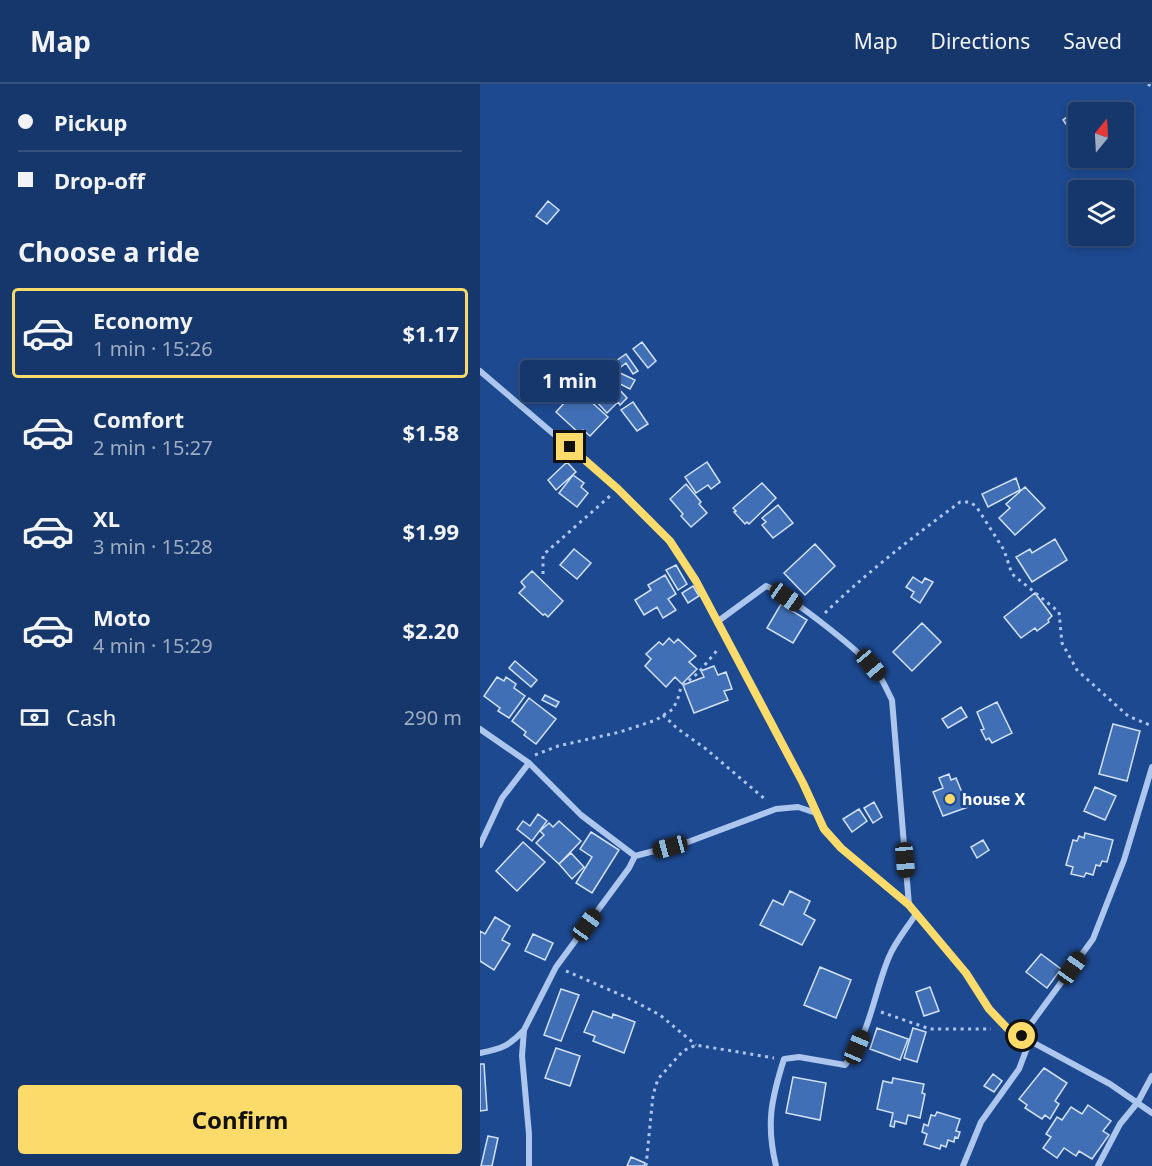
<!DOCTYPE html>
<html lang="en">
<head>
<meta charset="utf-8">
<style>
  :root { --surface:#16376c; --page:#1f3f72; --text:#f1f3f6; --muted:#9eacc2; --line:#35517f; --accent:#fddb6b }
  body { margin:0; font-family:"Noto Sans",sans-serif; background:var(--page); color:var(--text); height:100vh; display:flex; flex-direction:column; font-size:22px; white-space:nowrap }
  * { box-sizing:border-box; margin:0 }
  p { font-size:20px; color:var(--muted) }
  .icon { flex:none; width:33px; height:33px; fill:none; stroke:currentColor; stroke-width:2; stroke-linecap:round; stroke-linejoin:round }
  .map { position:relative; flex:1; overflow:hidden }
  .panel { display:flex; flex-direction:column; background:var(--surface); width:480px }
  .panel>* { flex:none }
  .hud { display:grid; align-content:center; height:132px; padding:0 18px; background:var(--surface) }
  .needle { width:39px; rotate:18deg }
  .tools { position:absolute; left:588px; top:18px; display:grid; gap:12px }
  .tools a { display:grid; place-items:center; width:66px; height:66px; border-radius:6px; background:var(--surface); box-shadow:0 3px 9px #0003,0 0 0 2px var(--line); font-size:30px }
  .end { position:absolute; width:27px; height:27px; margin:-14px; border:8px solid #fddb6b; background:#111; box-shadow:0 0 0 3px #111 }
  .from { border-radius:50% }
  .bubble { position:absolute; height:42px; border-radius:6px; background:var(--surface); box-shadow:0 3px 9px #0003,0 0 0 2px var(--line); font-size:20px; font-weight:700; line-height:42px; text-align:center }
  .car { position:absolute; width:18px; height:36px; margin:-18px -9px; border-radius:8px; box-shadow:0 0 4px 2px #0007; background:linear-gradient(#222 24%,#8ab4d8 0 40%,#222 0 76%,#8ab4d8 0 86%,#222 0) }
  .hud b { display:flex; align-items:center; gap:21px; height:57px; font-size:22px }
  .hud b+b { border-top:2px solid var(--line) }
  .hud i { width:15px; height:15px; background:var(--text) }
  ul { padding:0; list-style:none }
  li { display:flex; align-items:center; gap:18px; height:90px; margin:0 12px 9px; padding:0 6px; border:3px solid transparent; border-radius:6px }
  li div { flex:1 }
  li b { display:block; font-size:22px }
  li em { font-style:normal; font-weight:700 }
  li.on { border-color:var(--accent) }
  li>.icon { width:54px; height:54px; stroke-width:1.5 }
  h2 { padding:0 18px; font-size:27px; line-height:72px }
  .pay { display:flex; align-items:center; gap:15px; height:66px; padding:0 18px; font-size:22px }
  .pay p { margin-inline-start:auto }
  .button { display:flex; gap:12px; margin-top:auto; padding:12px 18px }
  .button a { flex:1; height:69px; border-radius:6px; background:var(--accent); color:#111; font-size:24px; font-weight:700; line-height:69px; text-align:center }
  header { display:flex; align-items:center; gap:36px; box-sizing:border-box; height:84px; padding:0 30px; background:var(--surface); border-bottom:2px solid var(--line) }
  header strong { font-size:28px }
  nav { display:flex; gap:33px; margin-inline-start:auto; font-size:21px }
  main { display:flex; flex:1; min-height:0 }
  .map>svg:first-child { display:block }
</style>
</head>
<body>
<header>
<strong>Map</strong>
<nav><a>Map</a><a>Directions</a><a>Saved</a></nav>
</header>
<main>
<section class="panel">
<div class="hud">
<b><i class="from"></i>Pickup</b>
<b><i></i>Drop-off</b>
</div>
<h2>Choose a ride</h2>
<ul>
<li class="on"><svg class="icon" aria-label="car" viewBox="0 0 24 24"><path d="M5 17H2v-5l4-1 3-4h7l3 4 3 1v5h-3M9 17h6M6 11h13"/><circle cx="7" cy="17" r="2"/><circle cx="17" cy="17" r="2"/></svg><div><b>Economy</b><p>1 min · 15:26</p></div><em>$1.17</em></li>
<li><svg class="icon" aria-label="car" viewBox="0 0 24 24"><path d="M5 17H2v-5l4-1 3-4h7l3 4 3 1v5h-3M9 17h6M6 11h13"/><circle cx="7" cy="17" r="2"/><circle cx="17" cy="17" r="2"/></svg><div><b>Comfort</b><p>2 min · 15:27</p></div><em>$1.58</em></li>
<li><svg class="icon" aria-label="car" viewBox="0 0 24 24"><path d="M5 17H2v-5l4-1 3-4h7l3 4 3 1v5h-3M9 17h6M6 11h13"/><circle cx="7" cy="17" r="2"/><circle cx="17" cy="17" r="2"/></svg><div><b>XL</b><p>3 min · 15:28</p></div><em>$1.99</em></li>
<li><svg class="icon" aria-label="car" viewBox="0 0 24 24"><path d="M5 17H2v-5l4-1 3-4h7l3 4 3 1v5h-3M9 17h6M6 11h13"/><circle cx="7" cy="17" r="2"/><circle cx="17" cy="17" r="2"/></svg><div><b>Moto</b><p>4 min · 15:29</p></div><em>$2.20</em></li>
</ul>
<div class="pay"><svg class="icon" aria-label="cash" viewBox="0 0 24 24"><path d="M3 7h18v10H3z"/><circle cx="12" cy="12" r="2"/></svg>Cash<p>290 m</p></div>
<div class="button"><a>Confirm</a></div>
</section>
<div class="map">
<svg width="672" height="1082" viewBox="0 0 672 1082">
  <rect width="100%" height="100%" fill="#1d4990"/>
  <path fill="#416fb6" stroke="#d2e2fa" stroke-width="1.5" d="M608,17L616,28H598V57L583,36Z
    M68,117L79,126L67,140L56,132Z
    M162,258L176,277L168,284L153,265Z
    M146,270L158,287L153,290L146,279L137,286L133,279Z
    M122,286L147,314L140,321L138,318L127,329L101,301L116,287L118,290Z
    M138,288L155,296L150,305L134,297Z
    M97,305L128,333L110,352L103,346L100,350L76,328Z
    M153,318L168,340L157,347L141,326Z
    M87,378L96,388L76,406L68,396Z
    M227,378L240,398L231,405L228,401L216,409L205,393Z
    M93,391L104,399L101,403L108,409L97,423L79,409Z
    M536,394L540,406L508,423L502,410Z
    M282,399L296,414L269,440L267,438L265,440L254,428L256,427L253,424Z
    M206,400L221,418L219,420L227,429L211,443L201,432L203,430L190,415Z
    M545,403L565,424L535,451L519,434L530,424L526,420Z
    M298,421L313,439L293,454L282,441L286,438L282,434Z
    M575,455L587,476L552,498L536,473L550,465L552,469Z
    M335,460L355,482L325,511L304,489Z
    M94,465L111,479L97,495L80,481Z
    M196,481L207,500L198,506L186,486Z
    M52,487L83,517L68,533L65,530L63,531L39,509L45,503L41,498Z
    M185,491L196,510L188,515L196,526L183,534L177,523L164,531L155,516L171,506L168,501Z
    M433,493L442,499L445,494L453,498L440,519L431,513L434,508L426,503Z
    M213,502L219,512L208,519L202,509Z
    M555,509L572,532L568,536L569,538L557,547L555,544L541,554L524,533Z
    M301,520L327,536L313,559L287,544Z
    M442,539L461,558L432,587L413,568Z
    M189,554L194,559L198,555L216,572L209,578L217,585L202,600L195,593L186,603L165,582L171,575L166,570L179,558L183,561Z
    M35,577L57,596L51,603L29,584Z
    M234,582L238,591L246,588L252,605L244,607L248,616L214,629L203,601L224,593L221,587Z
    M17,593L24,597L26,593L36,600L34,604L45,612L29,634L18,627L20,624L4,612Z
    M65,611L79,618L76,623L62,616Z
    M49,614L76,635L56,660L44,651L46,648L32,637Z
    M517,618L532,649L512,659L509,654L506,656L501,646L504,645L497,628Z
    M481,623L487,633L468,644L462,635Z
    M633,640L660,647L647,697L619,690Z
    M469,690L471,696L476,694L488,723L463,732L453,708L463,704L459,694Z
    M615,703L636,712L625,736L604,727Z
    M394,718L402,733L393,739L384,724Z
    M379,725L387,737L372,748L363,735Z
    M58,730L67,737L52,757L37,745L43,737L50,742Z
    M79,737L101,757L79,780L56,759L64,751L60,747L69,739L73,743Z
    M111,748L139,766L112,809L96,799L112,773L100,765Z
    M605,749L633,756L627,778L622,777L620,782L616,781L613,791L606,789L604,793L591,790L593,783L586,781L593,756L597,757L599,752L604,754Z
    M503,756L509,766L497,774L491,763Z
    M43,758L65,778L37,807L16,787Z
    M91,769L104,783L92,795L79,780Z
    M310,807L330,817L324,830L335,836L322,861L280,841L293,816L303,821Z
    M15,833L30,842L22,856L30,860L14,886L0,877V847L5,850Z
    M53,850L73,859L65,876L45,867Z
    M561,870L581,885L567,904L546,888Z
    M340,883L371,896L356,934L324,921Z
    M450,903L459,927L444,932L436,908Z
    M81,905L99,911L81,957L64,951Z
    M113,927L132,934L133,930L155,938L144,969L113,957L115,952L104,948Z
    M397,944L428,955L420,976L390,965Z
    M433,944L446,948L437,978L424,974Z
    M76,964L100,972L90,1002L65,994Z
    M0,980H4L7,1026L0,1027Z
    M564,984L587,999L575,1017L579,1020L570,1035L565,1031L562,1035L545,1024L547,1021L539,1015Z
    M513,990L522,997L514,1008L504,1002Z
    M313,993L346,999L340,1036L306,1029Z
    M413,994L444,1000L442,1009L445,1010L440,1034L428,1031L426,1040L415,1037L414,1043L410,1042L413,1029L397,1025L403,997L412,999Z
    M608,1021L631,1037L623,1047L629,1051L612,1075L599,1067L596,1072L584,1064L577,1074L563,1064L571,1053L566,1050L577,1033L582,1036L591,1023L602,1030Z
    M457,1028L480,1035L476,1047L480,1048L478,1054L475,1053L474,1058L468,1056L466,1063L461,1061L460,1065L444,1060L447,1050L442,1048L444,1040L448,1042L451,1031L455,1032Z
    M8,1052L18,1054L12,1082H1Z
    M151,1073L165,1079L164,1082H147Z"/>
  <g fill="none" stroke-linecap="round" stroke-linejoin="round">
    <path stroke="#acc6ee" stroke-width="3" stroke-dasharray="3 4.5" stroke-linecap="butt" d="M668,0L672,3
      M63,490V471L130,412
      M345,529C387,488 433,453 480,418H489L496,422L524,466L532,490L579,528L582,559L597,586L648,632L672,642
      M183,631L198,645L226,665L286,716
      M55,671L78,662L140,648L176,636L193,625L198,614L201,603L218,589L239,564
      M86,887L148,914L180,931L216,961
      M401,928L450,945H511
      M166,1082L173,1011L178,995L203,967L216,961L294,974"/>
    <path stroke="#acc6ee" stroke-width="6" d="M0,287L138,405L190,457L216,497L323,699L343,745L361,764L429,821L486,889L509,925L528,945L630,1000L672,1029
      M237,538L286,502C309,511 385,570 399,591C404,599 408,608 412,616L429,821
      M0,645L49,679L101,731L155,772
      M0,761L22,714L49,679
      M542,952L613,855L644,776L672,683
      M0,969C21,965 29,962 43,947
      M49,1082V1050L42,972L44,946L76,883L149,784L155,772L208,758L296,725L318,723L336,729
      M296,1082C286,1040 291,1016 304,975L319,973L365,981C389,955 395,905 409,873C415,858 427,844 436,830
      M483,1082L501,1038L539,985L550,956
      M618,1082L640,1040L658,1018L672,992"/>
  </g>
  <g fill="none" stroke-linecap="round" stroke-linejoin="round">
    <path stroke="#fddb6b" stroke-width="8" d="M90,363L138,405L190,457L216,497L323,699L344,745L361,764L429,821L486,889L509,925L528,945L542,952"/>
  </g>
  <circle fill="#fddb6b" stroke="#1d4990" stroke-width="2" cx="470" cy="715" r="6"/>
  <g text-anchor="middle" stroke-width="6" stroke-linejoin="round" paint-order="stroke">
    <g font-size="16" font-weight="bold" fill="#fff" stroke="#1d4990" text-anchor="start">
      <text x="482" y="721">house X</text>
    </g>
  </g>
</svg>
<div class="tools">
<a><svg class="needle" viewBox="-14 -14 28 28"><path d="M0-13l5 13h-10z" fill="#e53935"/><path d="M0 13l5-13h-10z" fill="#9eacc2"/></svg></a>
<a><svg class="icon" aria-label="layers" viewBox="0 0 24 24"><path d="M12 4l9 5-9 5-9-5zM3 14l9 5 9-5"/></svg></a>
</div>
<i class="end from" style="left:542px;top:952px"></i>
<i class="end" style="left:90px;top:363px"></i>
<div class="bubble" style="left:40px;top:276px;width:99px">1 min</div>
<i class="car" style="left:306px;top:513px;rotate:125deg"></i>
<i class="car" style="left:391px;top:581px;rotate:140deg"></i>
<i class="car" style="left:190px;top:763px;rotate:255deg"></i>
<i class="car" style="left:425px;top:776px;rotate:175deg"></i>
<i class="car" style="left:107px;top:841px;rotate:36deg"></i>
<i class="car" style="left:592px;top:884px;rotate:35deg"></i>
<i class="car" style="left:377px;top:963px;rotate:23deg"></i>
</div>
</main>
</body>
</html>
